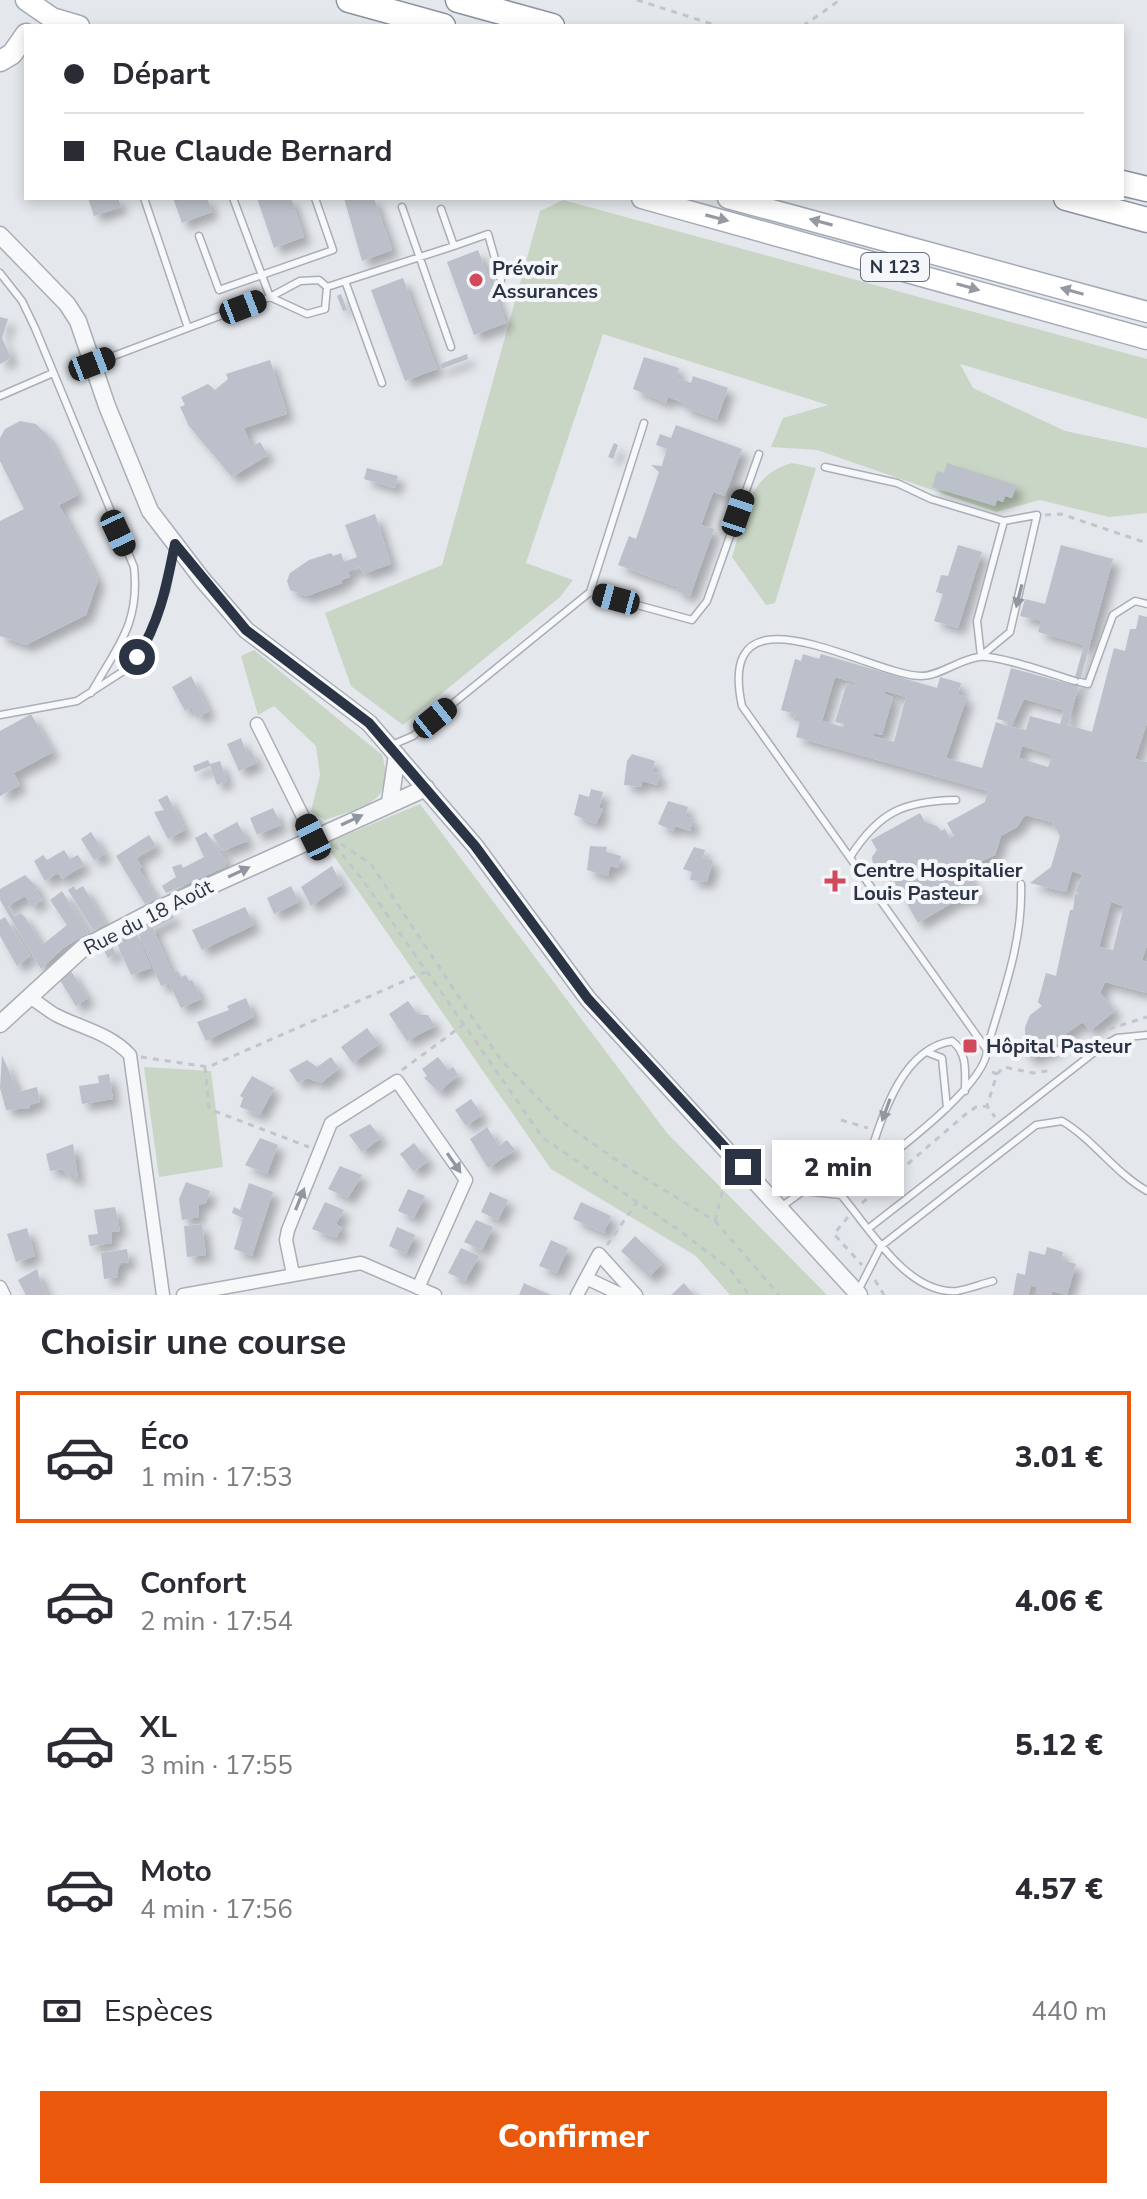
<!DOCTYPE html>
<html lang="fr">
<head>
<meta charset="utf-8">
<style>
  :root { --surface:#fff; --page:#f7f7f7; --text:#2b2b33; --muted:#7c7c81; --line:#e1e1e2; --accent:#ea580c }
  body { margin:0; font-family:"Nunito Sans",sans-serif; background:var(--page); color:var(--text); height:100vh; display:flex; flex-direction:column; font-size:30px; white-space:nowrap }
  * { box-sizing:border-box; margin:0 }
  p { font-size:26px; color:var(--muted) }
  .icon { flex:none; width:44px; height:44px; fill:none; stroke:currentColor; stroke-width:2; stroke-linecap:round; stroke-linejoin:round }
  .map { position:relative; height:1295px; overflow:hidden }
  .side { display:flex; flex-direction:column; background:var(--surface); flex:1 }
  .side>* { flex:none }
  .top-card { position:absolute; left:24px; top:24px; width:1100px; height:176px; border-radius:0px; box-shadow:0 4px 12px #0003; display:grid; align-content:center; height:176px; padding:0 40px; background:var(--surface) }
  .end { position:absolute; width:36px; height:36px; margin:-18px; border:10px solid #2b3445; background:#fff; box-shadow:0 0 0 4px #fff }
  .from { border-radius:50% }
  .bubble { position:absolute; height:56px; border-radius:0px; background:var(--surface); box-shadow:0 4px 12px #0003; font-size:26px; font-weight:800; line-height:56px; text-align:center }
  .car { position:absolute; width:24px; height:48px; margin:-24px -12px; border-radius:10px; box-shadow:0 0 6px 2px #0007; background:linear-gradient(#222 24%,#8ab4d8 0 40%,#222 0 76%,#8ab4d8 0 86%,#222 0) }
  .top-card b { display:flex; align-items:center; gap:28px; height:76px; font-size:30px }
  .top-card b+b { border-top:2px solid var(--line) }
  .top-card i { width:20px; height:20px; background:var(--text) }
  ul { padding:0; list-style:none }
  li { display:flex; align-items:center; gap:24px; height:132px; margin:0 16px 12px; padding:0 24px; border:4px solid transparent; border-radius:0px }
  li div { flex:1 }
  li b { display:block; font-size:30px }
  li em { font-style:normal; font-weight:800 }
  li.current { border-color:var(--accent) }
  li>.icon { width:72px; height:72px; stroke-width:1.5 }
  h2 { padding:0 40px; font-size:36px; line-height:96px }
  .pay { display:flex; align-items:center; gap:20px; height:88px; padding:0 40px; font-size:30px }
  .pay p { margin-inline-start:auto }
  .primary-button { display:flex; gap:16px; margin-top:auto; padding:16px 40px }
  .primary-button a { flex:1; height:92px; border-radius:0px; background:var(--accent); color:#fff; font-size:32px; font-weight:800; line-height:92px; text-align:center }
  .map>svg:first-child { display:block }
</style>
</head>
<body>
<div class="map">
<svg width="1147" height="1295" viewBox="0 0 1147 1295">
  <defs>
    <filter id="shadow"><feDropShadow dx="7" dy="7" stdDeviation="4" flood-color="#0004"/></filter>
  </defs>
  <rect width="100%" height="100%" fill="#e4e7ec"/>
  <path fill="#c9d6c5" d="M563,200L1147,359V419L960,364L973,388L1065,431L1147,448V513L1109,517L1040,500L996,512L817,450L771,447L783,418L828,405L603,334L526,563L573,580L560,597L403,725L351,686L325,613L442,565L540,211Z
    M792,463L816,468L775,603L766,605L732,557C745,517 747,475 792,463Z
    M254,650L382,755C397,804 362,806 325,820L311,811L320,775L316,746L274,706L258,715L241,656Z
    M420,804L667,1133L827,1295H730L696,1256L551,1169L331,852L320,846Z
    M144,1067L211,1071L223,1167L159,1177Z"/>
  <path fill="#bbc0ca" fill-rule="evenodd" filter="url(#shadow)" d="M88,198H118L121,207L94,216Z
    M173,198H207L212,212L182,223Z
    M257,198H291L304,237L274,248Z
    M344,198H374L392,250L362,261Z
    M478,250L506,323L474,335L447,262Z
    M403,278L437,369L405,381L371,290Z
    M341,294L347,310L343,311L337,296Z
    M0,317L8,319L2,338L11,358L0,364Z
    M467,354L468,359L441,369L440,364Z
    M644,357L679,368L676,377L691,383L693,376L728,388L717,419L683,407L684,403L668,397L666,403L633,389Z
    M270,360L287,414L244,428L251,447L260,442L268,455L232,477L189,426L180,407L185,405L181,397L208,384L215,390L228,379L226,374Z
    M20,421L36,424L48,436L78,495L59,505L98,580L86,615L26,645L0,636V521L24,509L0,461V438L5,429Z
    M676,425L742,449L725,496L713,492L701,525L714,529L690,596L676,591L678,587L618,565L629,536L636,539L659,472L651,465L662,466L663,461L667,449L656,445L660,434L671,438Z
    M614,443L618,445L613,459L608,457Z
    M947,463L1016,485L1012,498L1005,496L1003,502L997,500L995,506L932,487L937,471L944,473Z
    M367,468L398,476L395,488L364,479Z
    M375,514L391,564L363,574L360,567L348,571L350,577L341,580L342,583L307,596L290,590L287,581L290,573L309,560L331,553L333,556L341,553L344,562L357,557L345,525Z
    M958,545L982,552L958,628L934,621L943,594L936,592L941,575L948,576Z
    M1061,545L1113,559L1068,725L1092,732L1114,648L1125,651L1130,629H1136L1139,615L1147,617V723L1135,759L1147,762V945L1142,960L1147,962V993L1105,982L1100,993L1115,1011L1090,1031L1083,1022L1061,1037L1054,1049L1032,1058L1021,1050L1022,1041L1029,1036L1025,1035V1027L1030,1015L1042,1006L1038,1002L1046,973L1056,976L1070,910H1073L1075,894L1078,895L1076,890L1083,875L1072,871L1066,892L1030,883L1051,867L1060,836L1052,822L1025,815L1017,827L1001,836L995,855L965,869L980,896L957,900L918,923L888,870L880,871L873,865L872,857L877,850L871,840L920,813L925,822L937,826L941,831L945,829L950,838L954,836L947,823L985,802L988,791L796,737L800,722L794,720L795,714L781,710L795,659L801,661L803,654L819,659L821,654L937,688L940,677L961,683L958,694L967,697L946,758L982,768L996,722L1007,726L1008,722L997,719L1011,668L1073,685L1084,645L1038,632L1041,621L1020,616L1025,599L1045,604ZM835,677L856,683L855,686L847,683L835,722L844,724L843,727L822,721ZM885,691L906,697L894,742L873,736L874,733L882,735L893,697L885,694ZM1024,699L1064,710L1060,724L1030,716L1026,730L1011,727ZM1022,746L1052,755L1048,767L1019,758ZM1111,902L1124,906L1113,950L1099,947Z
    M191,676L209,711L197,718L192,707L185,711L172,687Z
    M31,714L53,752L14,773L20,785L0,796V731Z
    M241,738L246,752L251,750L257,763L239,771L227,744Z
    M632,754L655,761L652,771L660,774L657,785L642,781L641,787L624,785L627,761Z
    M208,760L210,764L220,761L227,781L217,785L210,766L195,772L193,766Z
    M591,789L603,792L599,808L603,809L596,824L574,815L579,794L589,797Z
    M167,795L185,830L168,839L154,812L164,810L158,800Z
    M668,801L688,807L685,816L693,819L690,831L675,826L673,831L658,824Z
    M273,808L281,825L257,835L250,818Z
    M237,822L248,841L222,851L213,835Z
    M91,832L105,854L94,860L81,839Z
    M206,832L227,862L225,867L166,893L162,886L176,877L172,867L181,864L183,868L204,857L195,838Z
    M149,835L156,846L136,858L142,867L139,869L157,899L145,904L116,856Z
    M590,846L607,847L606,852L621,856L618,868L610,866L608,876L587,870Z
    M694,847L705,850L703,858L713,861L707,882L690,880L692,872L683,869Z
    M64,850L70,859L78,855L84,865L62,879L58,873L45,881L34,861L43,855L47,860Z
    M332,866L342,885L311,906L301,887Z
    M25,875L38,888L35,889L42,900L32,907L25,896L8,906L15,917L20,913L25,917L42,945L67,925L50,900L62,891L88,933L63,948L41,969L0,900V889Z
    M74,886L76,890L83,886L106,924L93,930L68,890Z
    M291,886L299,902L274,914L267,898Z
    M245,907L254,925L202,950L192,930Z
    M170,911L174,918L153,929L172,973L178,971L181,977L186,975L189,981L192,980L201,999L181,1008L169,983L161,986L136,928Z
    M5,917L30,956L17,966L0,936V920Z
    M135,929L151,968L131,975L117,944L123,942L120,936Z
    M110,942L116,954L108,958L101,946Z
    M69,968L88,998L76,1006L58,977Z
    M246,998L254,1017L206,1041L197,1022L229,1010L227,1006Z
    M408,1001L418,1015H428L435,1026L407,1041L389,1014Z
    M367,1028L379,1044L353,1063L341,1047Z
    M2,1055L18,1092L37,1087L40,1102L29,1105L30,1108L6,1110L0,1088Z
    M331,1057L339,1068L321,1083L307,1078L298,1083L289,1070L307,1060L317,1067Z
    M438,1057L448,1070L453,1067L458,1075L439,1092L424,1078L427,1076L422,1069Z
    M109,1074L113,1099L82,1104L79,1086L99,1083L98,1076Z
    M252,1076L274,1088L260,1115L240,1107L243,1098L240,1096Z
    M471,1099L482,1115L466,1126L455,1110Z
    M370,1124L381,1138L362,1152L349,1135Z
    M487,1127L499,1146L507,1140L515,1150L488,1168L470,1139Z
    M260,1138L278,1145L267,1174L245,1165Z
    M414,1143L428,1161L414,1172L400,1154Z
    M73,1144L78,1178L72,1179L61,1169L50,1171L46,1154Z
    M340,1166L362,1175L348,1198L328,1189Z
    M186,1182L210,1191L206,1203L198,1205L199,1217L182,1220L179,1199Z
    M249,1183L273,1192L252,1256L234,1249L243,1218L232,1213L234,1207L240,1210Z
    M408,1189L425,1196L414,1218L398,1211Z
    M490,1192L508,1200L498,1220L481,1212Z
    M325,1202L344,1210L336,1224L342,1228L336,1238L312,1229Z
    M581,1202L611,1216L604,1233L573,1219Z
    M115,1207L120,1231L111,1232L112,1243L90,1246L88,1235L98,1234L94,1210Z
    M476,1220L493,1227L482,1250L464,1242Z
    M202,1224L206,1255L187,1257L184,1226Z
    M397,1227L415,1235L406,1254L389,1246Z
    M27,1228L35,1256L16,1262L7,1234Z
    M635,1236L663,1263L649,1277L621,1251Z
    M551,1240L568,1248L557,1273L539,1266Z
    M1047,1247L1063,1252L1061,1260L1076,1264L1067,1295L1052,1291L1051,1295H1036V1287L1031,1285L1028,1295H1013L1017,1273L1025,1275L1029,1251L1045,1255Z
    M461,1248L479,1256L465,1281L448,1273Z
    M127,1249L129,1262L121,1263L117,1270L118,1277L104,1279L101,1253Z
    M37,1269L40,1280L48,1295H26L18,1280Z
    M524,1283L530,1286L551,1295H519Z
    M684,1283L694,1295H671Z"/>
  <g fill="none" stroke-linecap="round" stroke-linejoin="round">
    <defs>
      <path id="service" d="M144,198L188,328
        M233,198L270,297
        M402,207L451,347
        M199,236L219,290L333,250L315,198
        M454,246L488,234L501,280
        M0,273L22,301L35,328L134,567C140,624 118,645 91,693
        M345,281L382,383
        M327,287L454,246L441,209
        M95,363L270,297L300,281L319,280L327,287L325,309L307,314L270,297
        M0,396L53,373
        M825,467L897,483L931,499L1004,521L1037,515L1010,632L981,656
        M590,592L692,620L707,601L759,454
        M981,656L977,621L1004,521
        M1080,682L1088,684L1113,615L1135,601L1147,604
        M0,715L77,701L122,672L148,640L166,591L174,547
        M392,745L413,736L590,592L644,423
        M850,857C879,812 903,801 956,800
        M986,1044L991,1035C1006,985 1023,937 1021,884
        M929,1053L942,1058L947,1108
        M863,1175C879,1130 896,1050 952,1041C968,1053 965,1073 965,1091
        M841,1195C874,1167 986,1089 987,1050L742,706C714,576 872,676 921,676C940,676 960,659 979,657C996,654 1055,675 1075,681
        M781,1207L803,1191L841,1195C869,1227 907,1295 957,1291C969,1289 981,1284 993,1281
        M869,1228L1101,1047L1117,1038L1147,1035
        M859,1289L881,1246L1036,1125L1062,1121C1094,1140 1115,1173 1147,1191"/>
      <path id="minor" d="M257,724L313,837
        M29,997C38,1002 47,1010 56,1015C81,1028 110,1033 130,1055L163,1295
        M293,1274L286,1240L288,1230L331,1123L397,1081L466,1180L418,1288
        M586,1278L622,1295
        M0,1287L4,1295
        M183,1295L361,1263L435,1295
        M577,1295L599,1254L636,1295"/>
      <path id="tertiary" d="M0,235L67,304L78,321L107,406L150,511L202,579L246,630L369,723L475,846L588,999L859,1295
        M390,802L397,755
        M0,1024L83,948L148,914L426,788"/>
      <path id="primary" d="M26,0L52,18L79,26
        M0,61L12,54L26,34
        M642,198L1147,339
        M728,198L1147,312"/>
      <path id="motorway" d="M349,0L443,26
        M458,0L552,26
        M1122,183L1147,189
        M1066,198L1147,220"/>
    </defs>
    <use href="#service" stroke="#a9aeb7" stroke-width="9"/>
    <use href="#minor" stroke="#a9aeb7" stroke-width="15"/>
    <use href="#tertiary" stroke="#a9aeb7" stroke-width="19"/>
    <use href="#primary" stroke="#a3abb8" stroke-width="23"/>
    <use href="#motorway" stroke="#8b94a3" stroke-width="27"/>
    <path stroke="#c2c5cb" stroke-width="3" stroke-dasharray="6 6" stroke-linecap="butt" d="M637,0L718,26
      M803,26L840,0
      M1045,515L1061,514L1147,543
      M341,844L371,864L500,1059L558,1119L628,1168L715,1221L779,1295
      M335,845L367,886L543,1138L680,1231L730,1269L749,1295
      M1109,1029L1147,1017
      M141,1057L208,1067L425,972
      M205,1067L209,1109L309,1147
      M402,1070L463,1025
      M992,1072L997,1074L987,1106L995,1117
      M997,1074L1004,1067L1033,1073L1053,1070
      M841,1120L868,1128
      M862,1203L966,1114L976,1107L987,1106
      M848,1217L834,1234L862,1265
      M715,1221L725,1181L731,1177
      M607,1245L637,1202
      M875,1280L884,1295"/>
    <use href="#service" stroke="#f7f8fa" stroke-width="6"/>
    <use href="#minor" stroke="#f7f8fa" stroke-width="12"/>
    <use href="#tertiary" stroke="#f7f8fa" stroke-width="16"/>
    <use href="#primary" stroke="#fff" stroke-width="20"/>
    <use href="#motorway" stroke="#fff" stroke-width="24"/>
  </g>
  <defs><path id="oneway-solid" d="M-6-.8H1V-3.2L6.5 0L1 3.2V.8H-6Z" transform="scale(2)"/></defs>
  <g fill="#959aa2">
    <use href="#oneway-solid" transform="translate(717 218) rotate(15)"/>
    <use href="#oneway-solid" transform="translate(821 222) rotate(-165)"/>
    <use href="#oneway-solid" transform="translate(968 287) rotate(16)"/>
    <use href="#oneway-solid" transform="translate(1072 291) rotate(-164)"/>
  </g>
  <g fill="#9196a0">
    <use href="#oneway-solid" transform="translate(1019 596) rotate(104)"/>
    <use href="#oneway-solid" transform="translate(352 820) rotate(-25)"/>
    <use href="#oneway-solid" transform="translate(239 872) rotate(-25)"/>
    <use href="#oneway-solid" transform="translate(886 1110) rotate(110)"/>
    <use href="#oneway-solid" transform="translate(454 1163) rotate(55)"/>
    <use href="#oneway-solid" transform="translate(300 1199) rotate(-68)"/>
  </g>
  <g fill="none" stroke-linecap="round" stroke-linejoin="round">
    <path stroke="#2b3445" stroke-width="10" d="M137,657C160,622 167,583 175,544L246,630L369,723L475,846L588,999L743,1167"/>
  </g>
  <g fill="#d1495b" stroke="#f4f6f9" stroke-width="3">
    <circle cx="476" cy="280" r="8"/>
    <path d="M831 869h8v8h8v8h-8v8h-8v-8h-8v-8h8z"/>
    <rect x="962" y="1038" width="16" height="16" rx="4"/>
  </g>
  <g text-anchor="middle" stroke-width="8" stroke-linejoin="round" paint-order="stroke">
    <rect fill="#f4f6f9" stroke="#676e7b" stroke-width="2" x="861" y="253" width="68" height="28" rx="6"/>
    <g font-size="18" font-weight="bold" fill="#2b3445">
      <text x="895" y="273">N 123</text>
    </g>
    <g font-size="20" font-weight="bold" fill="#2b3445" stroke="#f4f6f9" text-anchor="start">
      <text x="492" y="275">Prévoir<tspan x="492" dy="23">Assurances</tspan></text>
      <text x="853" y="877">Centre Hospitalier<tspan x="853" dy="23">Louis Pasteur</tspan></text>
      <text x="986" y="1053">Hôpital Pasteur</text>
    </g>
    <g font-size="20" fill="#2b3445" stroke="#f4f6f9">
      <text transform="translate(148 917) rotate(-27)" y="7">Rue du 18 Août</text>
    </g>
  </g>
</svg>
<i class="end from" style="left:137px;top:657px"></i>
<i class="end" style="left:743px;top:1167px"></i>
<div class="bubble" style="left:772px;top:1140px;width:132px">2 min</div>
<i class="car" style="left:243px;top:307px;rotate:69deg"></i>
<i class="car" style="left:92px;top:364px;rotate:69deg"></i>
<i class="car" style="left:738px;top:513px;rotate:19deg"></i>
<i class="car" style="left:118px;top:533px;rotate:155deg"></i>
<i class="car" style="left:616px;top:599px;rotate:285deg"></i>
<i class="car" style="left:435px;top:718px;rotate:51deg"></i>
<i class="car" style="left:313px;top:837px;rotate:334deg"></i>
<div class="top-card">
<b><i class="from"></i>Départ</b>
<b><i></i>Rue Claude Bernard</b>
</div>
</div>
<section class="side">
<h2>Choisir une course</h2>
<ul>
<li class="current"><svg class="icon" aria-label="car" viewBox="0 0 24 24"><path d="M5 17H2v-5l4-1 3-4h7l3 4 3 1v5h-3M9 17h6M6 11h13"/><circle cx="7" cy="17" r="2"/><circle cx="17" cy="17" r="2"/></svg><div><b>Éco</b><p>1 min · 17:53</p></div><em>3.01 €</em></li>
<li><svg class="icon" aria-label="car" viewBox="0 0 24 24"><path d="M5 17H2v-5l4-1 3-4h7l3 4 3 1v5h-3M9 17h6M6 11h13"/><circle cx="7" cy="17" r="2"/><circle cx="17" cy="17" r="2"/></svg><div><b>Confort</b><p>2 min · 17:54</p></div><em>4.06 €</em></li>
<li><svg class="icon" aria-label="car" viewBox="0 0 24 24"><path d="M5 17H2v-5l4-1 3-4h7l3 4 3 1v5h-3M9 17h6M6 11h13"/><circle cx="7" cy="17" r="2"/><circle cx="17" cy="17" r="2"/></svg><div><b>XL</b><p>3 min · 17:55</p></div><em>5.12 €</em></li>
<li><svg class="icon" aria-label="car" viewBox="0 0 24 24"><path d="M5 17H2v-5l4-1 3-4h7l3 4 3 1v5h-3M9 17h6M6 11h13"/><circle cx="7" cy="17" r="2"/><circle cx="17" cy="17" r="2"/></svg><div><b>Moto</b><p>4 min · 17:56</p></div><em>4.57 €</em></li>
</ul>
<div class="pay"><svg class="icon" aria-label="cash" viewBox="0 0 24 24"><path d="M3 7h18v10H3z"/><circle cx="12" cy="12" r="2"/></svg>Espèces<p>440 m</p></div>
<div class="primary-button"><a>Confirmer</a></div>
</section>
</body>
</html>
